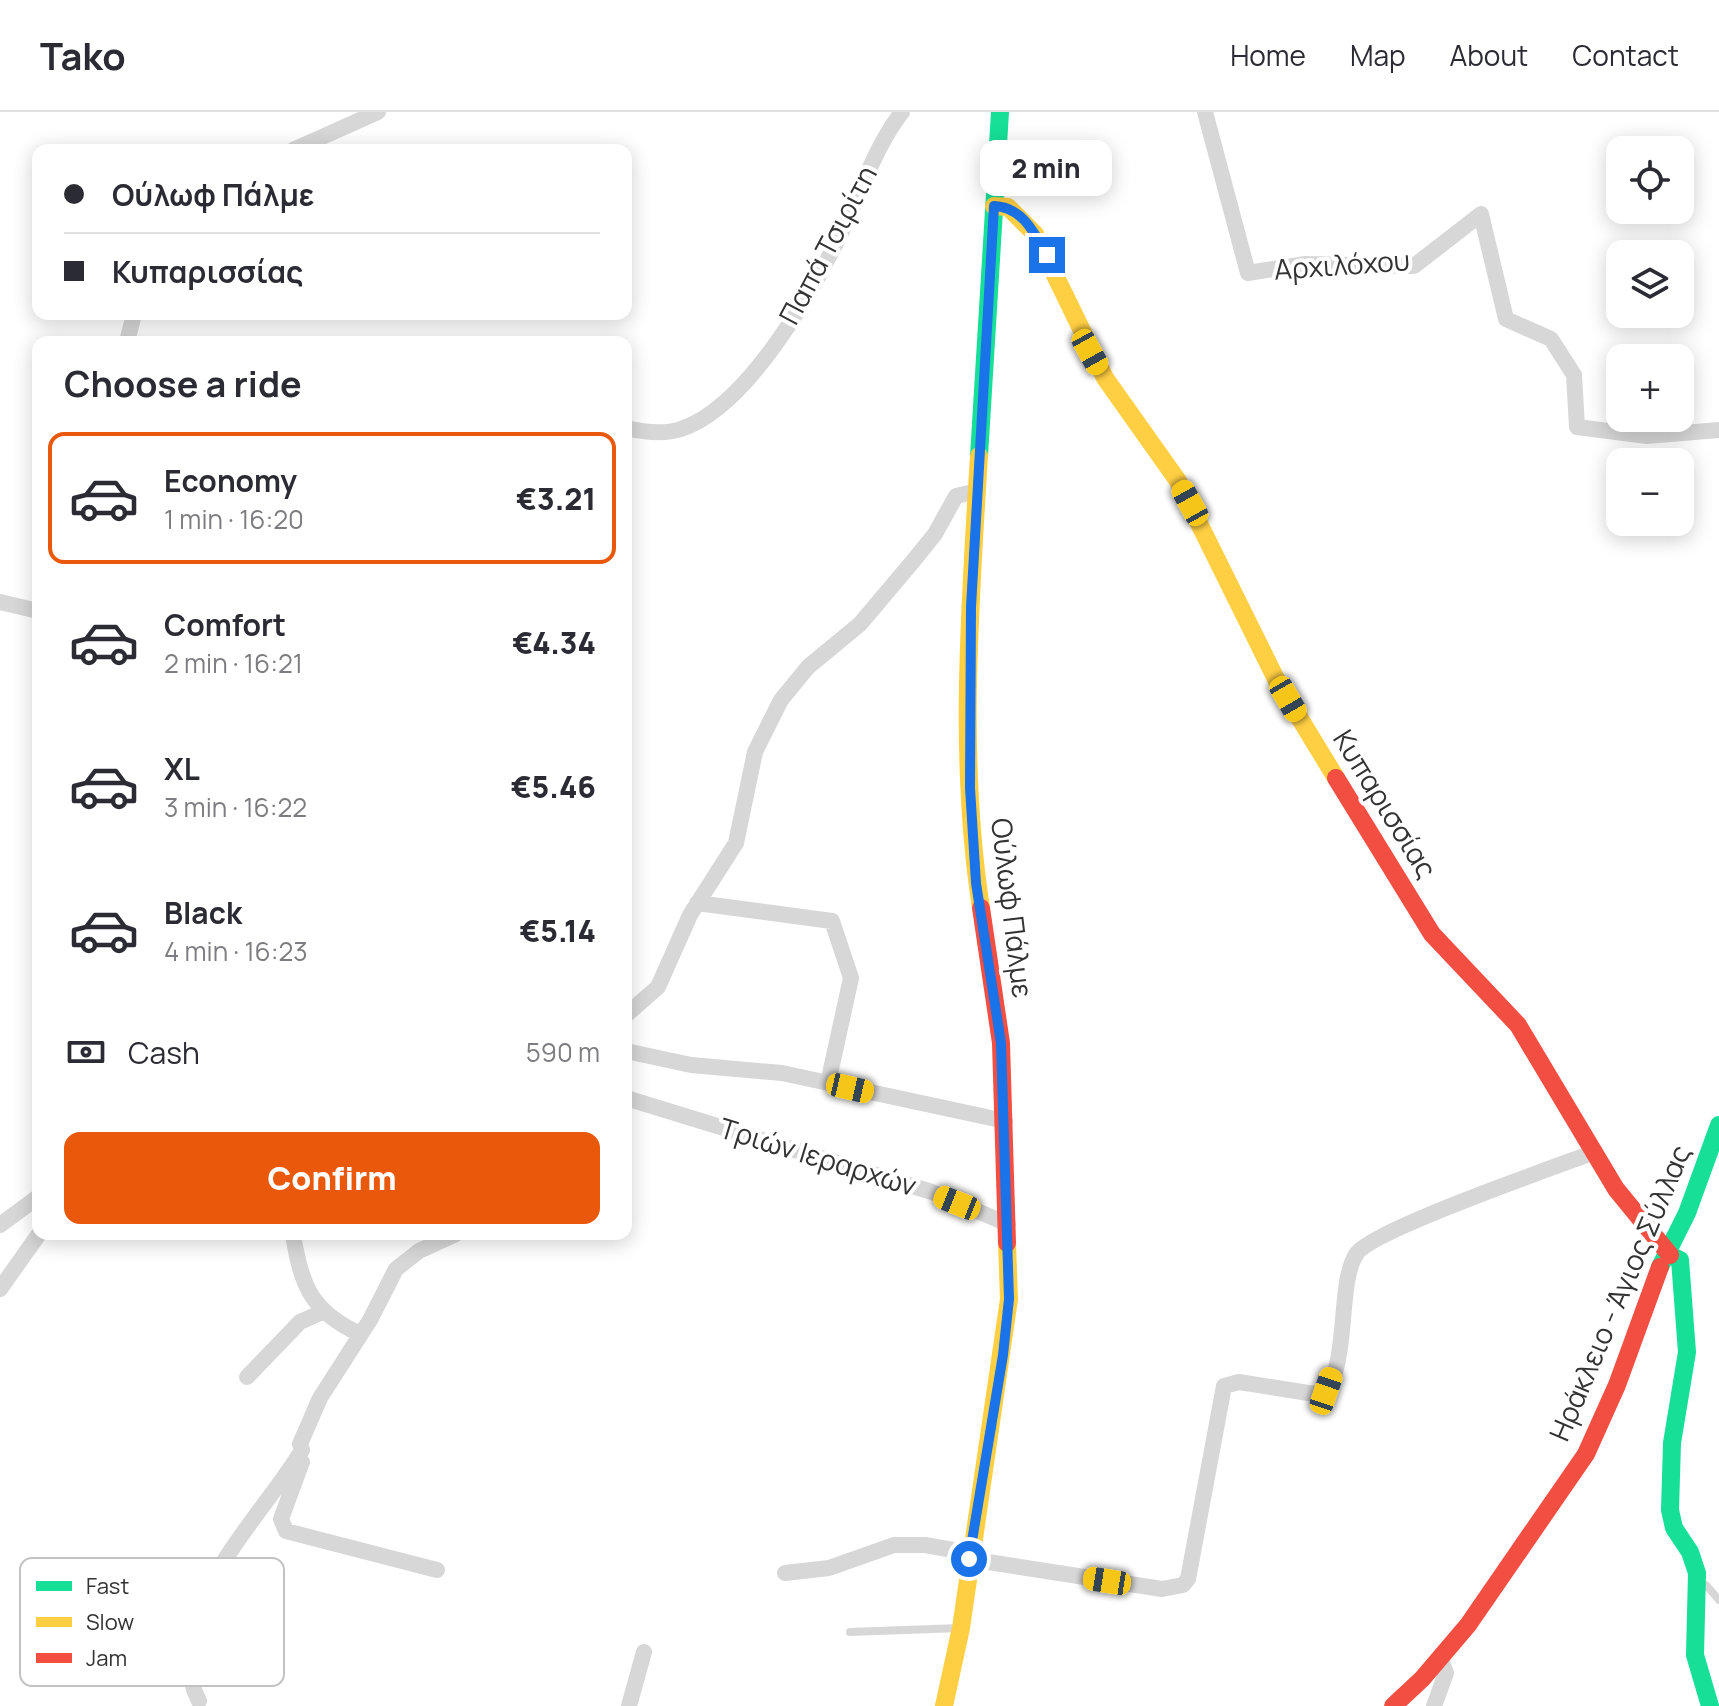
<!DOCTYPE html>
<html lang="en">
<head>
<meta charset="utf-8">
<style>
  :root { --surface:#fff; --page:#f2f2f3; --text:#2b2b33; --muted:#7c7c81; --line:#e1e1e2; --accent:#ea580c }
  body { margin:0; font-family:Manrope,sans-serif; background:var(--page); color:var(--text); height:100vh; display:flex; flex-direction:column; font-size:30px; white-space:nowrap }
  * { box-sizing:border-box; margin:0 }
  p { font-size:26px; color:var(--muted) }
  .icon { flex:none; width:44px; height:44px; fill:none; stroke:currentColor; stroke-width:2; stroke-linecap:round; stroke-linejoin:round }
  .map { position:relative; flex:1; overflow:hidden }
  .sheet { position:absolute; left:32px; top:224px; width:600px; height:904px; display:flex; flex-direction:column; background:var(--surface); border-radius:16px; box-shadow:0 4px 20px #0003 }
  .sheet>* { flex:none }
  .banner { position:absolute; left:32px; top:32px; width:600px; height:176px; border-radius:16px; box-shadow:0 4px 20px #0003; display:grid; align-content:center; height:176px; padding:0 32px; background:var(--surface) }
  .controls { position:absolute; left:1606px; top:24px; display:grid; gap:16px }
  .controls a { display:grid; place-items:center; width:88px; height:88px; border-radius:16px; background:var(--surface); box-shadow:0 4px 20px #0003; font-size:40px }
  .end { position:absolute; width:36px; height:36px; margin:-18px; border:10px solid #1a73e8; background:#fff; box-shadow:0 0 0 4px #fff }
  .from { border-radius:50% }
  .bubble { position:absolute; height:56px; border-radius:16px; background:var(--surface); box-shadow:0 4px 20px #0003; font-size:26px; font-weight:800; line-height:56px; text-align:center }
  .car { position:absolute; width:24px; height:48px; margin:-24px -12px; border-radius:10px; box-shadow:0 0 6px 2px #0007; background:linear-gradient(#f5c518 24%,#345 0 40%,#f5c518 0 76%,#345 0 86%,#f5c518 0) }
  .banner b { display:flex; align-items:center; gap:28px; height:76px; font-size:30px }
  .banner b+b { border-top:2px solid var(--line) }
  .banner i { width:20px; height:20px; background:var(--text) }
  ul { padding:0; list-style:none }
  li { display:flex; align-items:center; gap:24px; height:132px; margin:0 16px 12px; padding:0 16px; border:4px solid transparent; border-radius:16px }
  li div { flex:1 }
  li b { display:block; font-size:30px }
  li em { font-style:normal; font-weight:800 }
  li.on { border-color:var(--accent) }
  li>.icon { width:72px; height:72px; stroke-width:1.5 }
  h2 { padding:0 32px; font-size:36px; line-height:96px }
  .pay { display:flex; align-items:center; gap:20px; height:88px; padding:0 32px; font-size:30px }
  .pay p { margin-inline-start:auto }
  .button { display:flex; gap:16px; margin-top:auto; padding:16px 32px }
  .button a { flex:1; height:92px; border-radius:16px; background:var(--accent); color:#fff; font-size:32px; font-weight:800; line-height:92px; text-align:center }
  header { display:flex; align-items:center; gap:48px; box-sizing:border-box; height:112px; padding:0 40px; background:var(--surface); border-bottom:2px solid var(--line) }
  header strong { font-size:38px }
  nav { display:flex; gap:44px; margin-inline-start:auto; font-size:28px }
  .map>svg:first-child { display:block }
</style>
</head>
<body>
<header>
<strong>Tako</strong>
<nav><a>Home</a><a>Map</a><a>About</a><a>Contact</a></nav>
</header>
<div class="map">
<svg width="1719" height="1594" viewBox="0 0 1719 1594">
  <rect width="100%" height="100%" fill="#fff"/>
  <g fill="none" stroke-linecap="round" stroke-linejoin="round">
    <path stroke="#d7d7d7" stroke-width="8" d="M1699,1471L1706,1473L1719,1488
      M850,1520L960,1516"/>
    <path stroke="#d7d7d7" stroke-width="16" d="M1205,0L1248,161L1305,152L1414,154L1481,102L1506,207L1551,227L1574,263L1577,315L1647,324L1719,318
      M293,38L378,0
      M127,230L134,202
      M626,316C643,320 663,323 681,317C747,295 811,182 841,121C861,81 874,36 902,0
      M0,490L38,499
      M697,791L832,809L851,866L828,971
      M626,903L658,875L690,803L736,731L755,640L781,588L808,555L860,512L914,448L935,422L956,384L977,379
      M626,939L691,953L782,961L1005,1009
      M626,986L932,1080L1008,1112
      M0,1113L38,1085
      M293,1122C301,1174 312,1200 360,1222
      M0,1177L39,1122
      M247,1265L300,1210L322,1200
      M302,1350L281,1407L286,1419L437,1458
      M969,1447L1162,1477L1183,1473L1188,1467L1224,1274L1239,1270L1321,1283C1351,1260 1336,1170 1357,1141C1375,1117 1555,1055 1595,1040
      M785,1461L829,1456L894,1433H925L970,1441
      M199,1589C155,1504 262,1406 302,1338L300,1332L320,1286L370,1208L396,1157L419,1139L456,1122
      M629,1594L644,1540
      M1434,1594L1446,1561L1440,1545"/>
    <path stroke="#16e098" stroke-width="18" d="M979,344L1000,0
      M1670,1143L1680,1148L1687,1240L1672,1331L1670,1398L1674,1416L1690,1440L1697,1461L1695,1543L1710,1594
      M1660,1155L1687,1101L1719,1013"/>
    <path stroke="#ffcf43" stroke-width="18" d="M994,94L1008,95L1035,122L1105,266L1178,369L1277,569L1336,666
      M979,344C970,493 958,648 981,796
      M944,1594L961,1516L1009,1187L1007,1131"/>
    <path stroke="#f24e42" stroke-width="18" d="M1336,666L1432,822L1518,913L1616,1077L1670,1143
      M981,796L1001,931L1007,1131
      M1393,1594L1422,1567L1468,1513L1586,1342L1617,1273L1660,1155"/>
  </g>
  <g fill="none" stroke-linecap="round" stroke-linejoin="round">
    <path stroke="#1a73e8" stroke-width="10" d="M969,1447L1003,1243L1009,1187L1001,931L976,771L970,676L971,495L994,94C1022,95 1034,120 1047,143"/>
  </g>
  <g text-anchor="middle" stroke-width="8" stroke-linejoin="round" paint-order="stroke">
    <g font-size="28" fill="#333" stroke="#fff">
      <text transform="translate(828 133) rotate(-62)" y="10">Παπά Τσιρίτη</text>
      <text transform="translate(1342 153) rotate(-4)" y="10">Αρχιλόχου</text>
      <text transform="translate(1385 692) rotate(58)" y="10">Κυπαρισσίας</text>
      <text transform="translate(1012 796) rotate(83)" y="10">Ούλωφ Πάλμε</text>
      <text transform="translate(818 1045) rotate(17)" y="10">Τριών Ιεραρχών</text>
      <text transform="translate(1620 1181) rotate(-67)" y="10">Ηράκλειο - Άγιος Σύλλας</text>
    </g>
  </g>
  <rect x="20" y="1446" width="264" height="128" rx="12" fill="#fff" stroke="#c2c2c2" stroke-width="2"/>
  <rect x="36" y="1469" width="36" height="10" fill="#16e098"/>
  <rect x="36" y="1505" width="36" height="10" fill="#ffcf43"/>
  <rect x="36" y="1541" width="36" height="10" fill="#f24e42"/>
  <g font-size="22" fill="#333">
    <text x="86" y="1482">Fast</text>
    <text x="86" y="1518">Slow</text>
    <text x="86" y="1554">Jam</text>
  </g>
</svg>
<div class="controls">
<a><svg class="icon" aria-label="locate" viewBox="0 0 24 24"><circle cx="12" cy="12" r="6"/><path d="M12 2v4M12 18v4M2 12h4M18 12h4"/></svg></a>
<a><svg class="icon" aria-label="layers" viewBox="0 0 24 24"><path d="M12 4l9 5-9 5-9-5zM3 14l9 5 9-5"/></svg></a>
<a>+</a>
<a>−</a>
</div>
<i class="end from" style="left:969px;top:1447px"></i>
<i class="end" style="left:1047px;top:143px"></i>
<div class="bubble" style="left:980px;top:28px;width:132px">2 min</div>
<i class="car" style="left:1090px;top:240px;rotate:151deg"></i>
<i class="car" style="left:1190px;top:391px;rotate:331deg"></i>
<i class="car" style="left:1288px;top:587px;rotate:150deg"></i>
<i class="car" style="left:850px;top:976px;rotate:103deg"></i>
<i class="car" style="left:957px;top:1091px;rotate:292deg"></i>
<i class="car" style="left:1326px;top:1279px;rotate:19deg"></i>
<i class="car" style="left:1107px;top:1469px;rotate:279deg"></i>
<div class="banner">
<b><i class="from"></i>Ούλωφ Πάλμε</b>
<b><i></i>Κυπαρισσίας</b>
</div>
<section class="sheet">
<h2>Choose a ride</h2>
<ul>
<li class="on"><svg class="icon" aria-label="car" viewBox="0 0 24 24"><path d="M5 17H2v-5l4-1 3-4h7l3 4 3 1v5h-3M9 17h6M6 11h13"/><circle cx="7" cy="17" r="2"/><circle cx="17" cy="17" r="2"/></svg><div><b>Economy</b><p>1 min · 16:20</p></div><em>€3.21</em></li>
<li><svg class="icon" aria-label="car" viewBox="0 0 24 24"><path d="M5 17H2v-5l4-1 3-4h7l3 4 3 1v5h-3M9 17h6M6 11h13"/><circle cx="7" cy="17" r="2"/><circle cx="17" cy="17" r="2"/></svg><div><b>Comfort</b><p>2 min · 16:21</p></div><em>€4.34</em></li>
<li><svg class="icon" aria-label="car" viewBox="0 0 24 24"><path d="M5 17H2v-5l4-1 3-4h7l3 4 3 1v5h-3M9 17h6M6 11h13"/><circle cx="7" cy="17" r="2"/><circle cx="17" cy="17" r="2"/></svg><div><b>XL</b><p>3 min · 16:22</p></div><em>€5.46</em></li>
<li><svg class="icon" aria-label="car" viewBox="0 0 24 24"><path d="M5 17H2v-5l4-1 3-4h7l3 4 3 1v5h-3M9 17h6M6 11h13"/><circle cx="7" cy="17" r="2"/><circle cx="17" cy="17" r="2"/></svg><div><b>Black</b><p>4 min · 16:23</p></div><em>€5.14</em></li>
</ul>
<div class="pay"><svg class="icon" aria-label="cash" viewBox="0 0 24 24"><path d="M3 7h18v10H3z"/><circle cx="12" cy="12" r="2"/></svg>Cash<p>590 m</p></div>
<div class="button"><a>Confirm</a></div>
</section>
</div>
</body>
</html>
